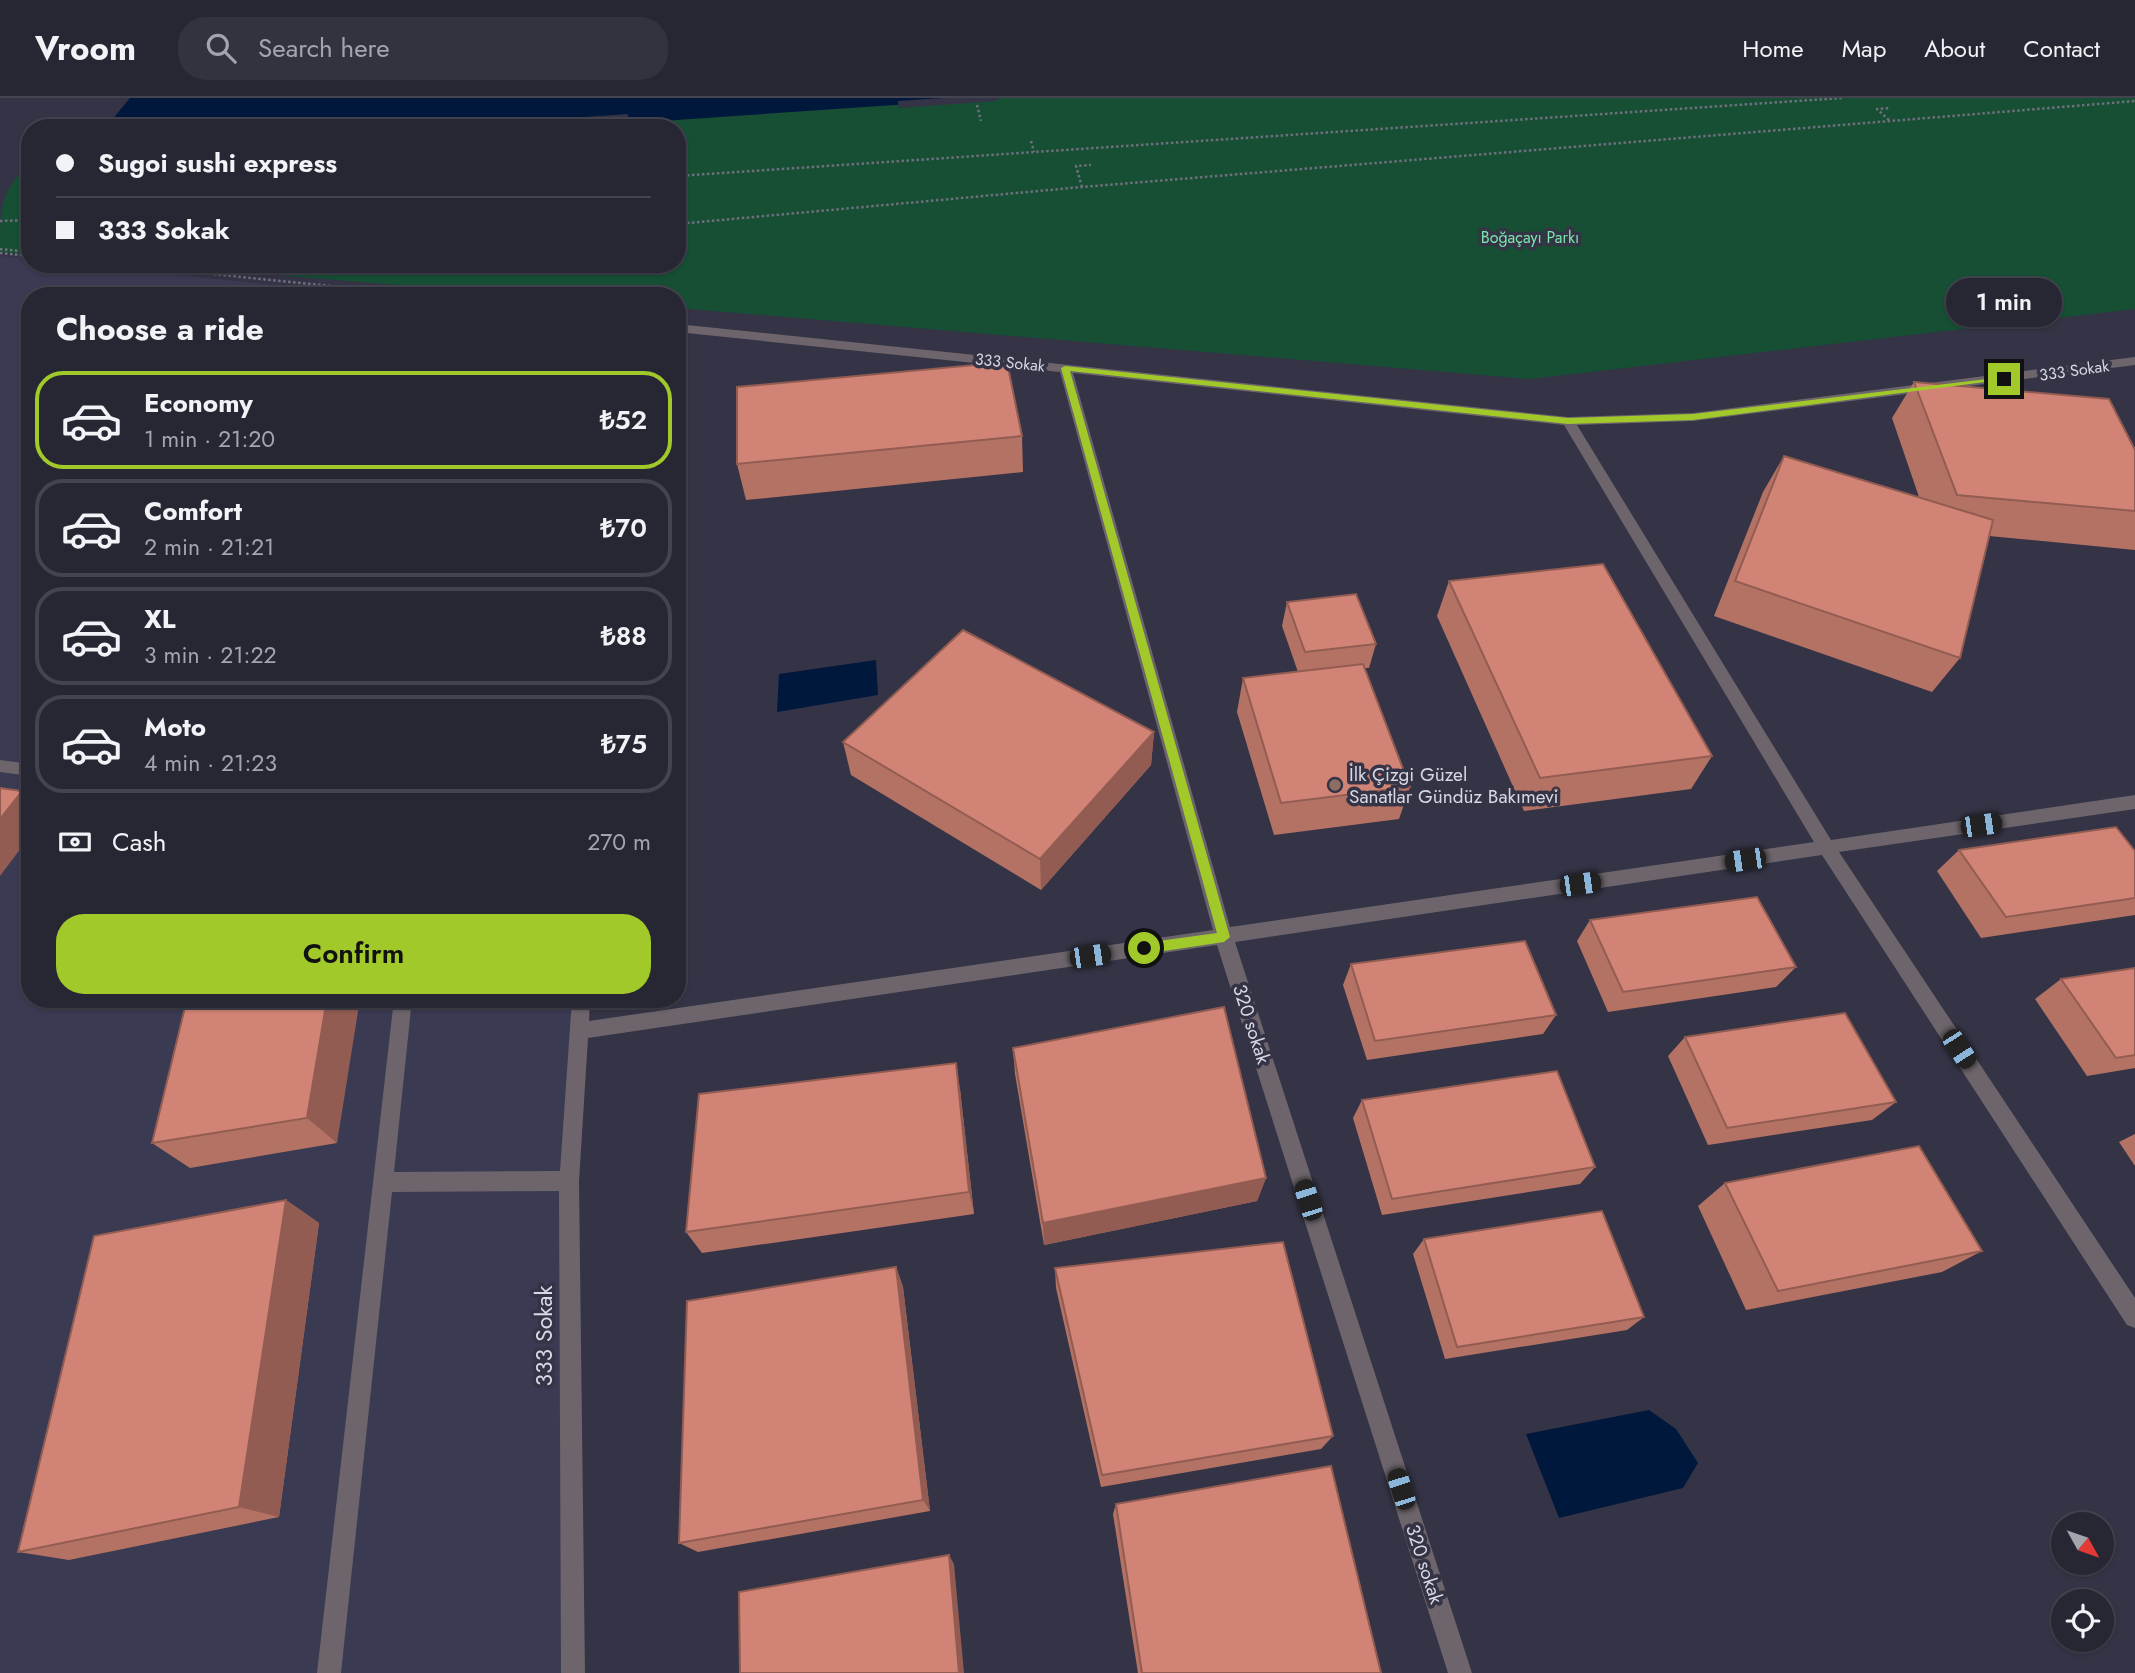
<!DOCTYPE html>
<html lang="en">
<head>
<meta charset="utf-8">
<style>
  :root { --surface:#272734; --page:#333340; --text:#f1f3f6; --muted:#a4a5ac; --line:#43444f; --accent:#a1c92a }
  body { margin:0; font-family:Jost,sans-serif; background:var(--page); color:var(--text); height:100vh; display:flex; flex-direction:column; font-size:26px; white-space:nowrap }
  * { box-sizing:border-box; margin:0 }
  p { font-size:23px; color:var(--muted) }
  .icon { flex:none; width:38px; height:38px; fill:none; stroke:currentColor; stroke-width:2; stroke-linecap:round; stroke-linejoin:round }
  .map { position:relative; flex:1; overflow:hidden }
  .drawer { position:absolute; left:21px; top:189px; width:665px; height:721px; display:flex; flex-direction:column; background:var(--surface); border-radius:28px; box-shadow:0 2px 5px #0004,0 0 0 2px var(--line) }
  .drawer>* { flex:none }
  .guide { position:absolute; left:21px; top:21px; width:665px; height:154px; border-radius:28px; box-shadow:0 2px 5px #0004,0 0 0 2px var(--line); display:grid; align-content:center; height:154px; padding:0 35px; background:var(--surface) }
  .needle { width:46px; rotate:130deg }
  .buttons { position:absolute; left:2051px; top:1414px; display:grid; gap:14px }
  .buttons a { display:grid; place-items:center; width:63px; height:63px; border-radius:50%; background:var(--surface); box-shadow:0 2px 5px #0004,0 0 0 2px var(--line); font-size:35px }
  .end { position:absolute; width:32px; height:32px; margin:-16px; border:9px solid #a1c92a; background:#111; box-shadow:0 0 0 4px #111 }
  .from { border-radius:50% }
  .bubble { position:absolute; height:49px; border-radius:24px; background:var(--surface); box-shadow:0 2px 5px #0004,0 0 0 2px var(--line); font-size:23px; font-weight:600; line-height:49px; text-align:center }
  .car { position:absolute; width:21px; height:42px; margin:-21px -10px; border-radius:9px; box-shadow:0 0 5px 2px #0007; background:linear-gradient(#222 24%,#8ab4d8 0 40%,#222 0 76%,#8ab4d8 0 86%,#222 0) }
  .guide b { display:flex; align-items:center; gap:24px; height:66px; font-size:26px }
  .guide b+b { border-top:2px solid var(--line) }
  .guide i { width:18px; height:18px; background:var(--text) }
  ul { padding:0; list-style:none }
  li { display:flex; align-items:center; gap:21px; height:98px; margin:0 14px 10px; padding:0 21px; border:4px solid var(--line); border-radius:28px }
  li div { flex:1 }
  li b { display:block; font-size:26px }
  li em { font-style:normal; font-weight:600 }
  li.active { border-color:var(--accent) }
  li>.icon { width:63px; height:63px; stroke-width:1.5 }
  h2 { padding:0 35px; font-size:32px; line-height:84px }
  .pay { display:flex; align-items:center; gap:18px; height:77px; padding:0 35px; font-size:26px }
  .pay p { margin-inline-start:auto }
  .cta { display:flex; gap:14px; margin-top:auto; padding:14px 35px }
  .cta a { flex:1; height:80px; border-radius:28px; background:var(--accent); color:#111; font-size:28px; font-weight:600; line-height:80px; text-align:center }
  header { display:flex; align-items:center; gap:42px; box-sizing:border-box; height:98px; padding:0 35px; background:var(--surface); border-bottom:2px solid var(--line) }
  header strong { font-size:33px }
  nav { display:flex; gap:38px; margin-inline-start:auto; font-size:24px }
  .search { width:490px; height:63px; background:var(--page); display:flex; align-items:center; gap:18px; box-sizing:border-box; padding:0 24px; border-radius:28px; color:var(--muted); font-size:26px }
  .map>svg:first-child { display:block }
</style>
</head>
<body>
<header>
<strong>Vroom</strong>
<div class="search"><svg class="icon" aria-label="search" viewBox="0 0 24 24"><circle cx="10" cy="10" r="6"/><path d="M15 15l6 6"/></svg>Search here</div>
<nav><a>Home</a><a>Map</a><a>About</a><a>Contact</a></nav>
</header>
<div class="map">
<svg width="2135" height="1575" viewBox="0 0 2135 1575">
  <rect width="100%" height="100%" fill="#343446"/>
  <path fill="#3a3a53" d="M0,158L30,161V166H76L375,198H30V901H581L569,1083L573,1575H0Z"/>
  <path fill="#164f33" d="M1000,0H2135V211L1530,281L677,210V198H528L147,166H677V30H548Z
    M30,66V157L0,154C0,110 0,93 30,66Z"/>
  <path fill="#00183c" d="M130,0H996L560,30H105Z
    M876,562L878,597L777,614L779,576Z
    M1649,1312L1676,1331L1698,1365L1683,1390L1559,1420L1526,1336Z"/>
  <path fill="#343446" d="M943,0H1000L996,3L899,10L898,3Z
    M628,16L627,29L527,30L529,23Z"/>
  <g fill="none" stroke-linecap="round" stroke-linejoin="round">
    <path stroke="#6f6f7f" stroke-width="2.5" stroke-dasharray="2.5 2.5" stroke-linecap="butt" d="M977,7L981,23
      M1889,22L1877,11L1890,10
      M1031,43L1034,54
      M677,78L1842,0
      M1082,89L1076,68L1091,67
      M0,123L30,122
      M677,126L1082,89L2135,3
      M0,151L30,154
      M0,155L30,158
      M114,166L429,198
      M156,166L219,173L289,166"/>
    <path fill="#6d656b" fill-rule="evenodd" d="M677,226L1568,319L1693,315L2135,259V267L1693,323L1577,327L1831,742L2135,697V711L1839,754L2135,1200V1230L2127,1227L1822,757L1235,844L1472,1575H1448L1217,847L588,940L579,1083L585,1575H561L559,1093L392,1094L341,1575H317L394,901H412L394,1074L560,1073L572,901H590L589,923L1213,832L1060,274L677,234ZM1073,275L1564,327L1814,744L1230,829Z
      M0,662L30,666V678L0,674Z"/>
  </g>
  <path fill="#b47265" d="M1914,284L2135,352V452L1989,438L1960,560L1932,594L1714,518L1763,394L1784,358L1919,399L1892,320Z
    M1022,338L1023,374L746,402L737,366Z
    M1449,483L1712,658L1691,691L1524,713L1437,518Z
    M1287,504L1376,546L1369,570H1365L1410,689L1399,721L1274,737L1237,614L1243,580L1298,574L1282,528Z
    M1154,634L1151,667L1041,792L851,677L843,644Z
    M1959,752L2135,753V817L1981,840L1937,773Z
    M1590,822L1796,869L1776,889L1608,914L1577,843Z
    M1351,866L1556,917L1543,936L1367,962L1343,887Z
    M2135,870V970L2087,978L2035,901L2061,881Z
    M187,901L337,1045L190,1070L152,1045Z
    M1685,939L1896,1004L1872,1022L1708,1047L1668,958Z
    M1013,950L1266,1080L1257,1103L1044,1147L1015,976Z
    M960,991L974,1116L702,1155L686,1134Z
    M1362,1002L1595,1069L1580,1086L1382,1117L1353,1020Z
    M2135,1036V1068L2119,1044Z
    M1725,1085L1982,1153L1942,1174L1746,1212L1698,1108Z
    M286,1102L319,1125L279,1419L69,1462L18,1454Z
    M1424,1141L1644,1219L1627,1232L1445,1261L1413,1156Z
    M896,1169L903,1189L930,1413L698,1454L679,1445Z
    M1055,1170L1333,1338L1321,1351L1101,1389L1056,1190Z
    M1116,1406L1381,1575H1138L1113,1416Z"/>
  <path fill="#925c52" d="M1154,634L1151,667L1041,792L1040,761Z
    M22,693L30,700V738L0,778V721Z
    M327,901H360L337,1045L307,1020Z
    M956,965L960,991L974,1116L969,1094Z
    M1266,1080L1257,1103L1044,1147L1043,1125Z
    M286,1102L319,1125L279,1419L239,1409Z
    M896,1169L903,1189L930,1413L923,1402Z
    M949,1457L954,1466L964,1575H959Z"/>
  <path fill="#d18475" stroke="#925c52" stroke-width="2" d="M1007,264L1022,338L737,366V289Z
    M1914,284L2109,301L2135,352V413L1957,397Z
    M1784,358L1993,422L1960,560L1735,483Z
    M1603,466L1712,658L1540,680L1449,483Z
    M1356,496L1376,546L1305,554L1287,504Z
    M963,532L1154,634L1040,761L843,644Z
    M1363,566L1410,689L1281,705L1243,580Z
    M0,690L22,693L0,721Z
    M2116,729L2135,753V800L2006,819L1959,752Z
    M1757,799L1796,869L1623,894L1590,822Z
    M30,802V809L25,808Z
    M1525,843L1556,917L1375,943L1351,866Z
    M2135,870V957L2116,960L2061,881Z
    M187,901H327L307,1020L152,1045Z
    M1224,909L1266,1080L1043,1125L1013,950Z
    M1845,915L1896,1004L1727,1030L1685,939Z
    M956,965L969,1094L686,1134L699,996Z
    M1557,973L1595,1069L1392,1101L1362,1002Z
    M1919,1048L1982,1153L1778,1193L1725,1085Z
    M286,1102L239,1409L18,1454L94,1138Z
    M1602,1113L1644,1219L1457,1249L1424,1141Z
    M1283,1144L1333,1338L1102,1377L1055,1170Z
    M896,1169L923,1402L679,1445L687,1203Z
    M1331,1368L1381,1575H1142L1116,1406Z
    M949,1457L959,1575H740L739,1494Z"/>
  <path fill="#a1c92a" d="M1065,268L1568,320L1693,316L2004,279L2008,281L1693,322L1568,326L1070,273L1230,839L1224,844L1144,856L1138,850L1144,845L1217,835L1061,270Z"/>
  <circle fill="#8d6e63" stroke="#343446" stroke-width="2.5" cx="1335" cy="687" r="7"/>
  <g text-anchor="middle" stroke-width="7" stroke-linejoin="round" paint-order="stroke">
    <g font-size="16" fill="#7ce5ac" stroke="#343446">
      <text x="1530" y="145">Boğaçayı Parkı</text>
    </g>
    <g font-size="16" fill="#d7d8e3" stroke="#343446">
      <text transform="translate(1010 264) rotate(6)" y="6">333 Sokak</text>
      <text transform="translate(2074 272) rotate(-8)" y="6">333 Sokak</text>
    </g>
    <g font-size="19" fill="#d7d8e3" stroke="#343446" text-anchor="start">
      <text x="1349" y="683">İlk Çizgi Güzel<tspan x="1349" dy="22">Sanatlar Gündüz Bakımevi</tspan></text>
    </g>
    <g font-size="19" fill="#d7d8e3" stroke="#343446">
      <text transform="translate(1252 926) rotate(72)" y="7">320 sokak</text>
      <text transform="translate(1425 1466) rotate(72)" y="7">320 sokak</text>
    </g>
    <g font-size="23" fill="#d7d8e3" stroke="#343446">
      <text transform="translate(544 1238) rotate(-90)" y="8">333 Sokak</text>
    </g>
  </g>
</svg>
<div class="buttons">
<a><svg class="needle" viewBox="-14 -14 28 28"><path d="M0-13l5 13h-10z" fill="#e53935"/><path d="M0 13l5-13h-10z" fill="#a4a5ac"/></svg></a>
<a><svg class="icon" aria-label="locate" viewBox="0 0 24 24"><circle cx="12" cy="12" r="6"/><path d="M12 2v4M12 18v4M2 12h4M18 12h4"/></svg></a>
</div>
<i class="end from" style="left:1144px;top:850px"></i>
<i class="end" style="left:2004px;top:281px"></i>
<div class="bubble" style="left:1946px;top:180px;width:116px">1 min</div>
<i class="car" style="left:1981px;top:727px;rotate:82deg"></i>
<i class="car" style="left:1745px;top:762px;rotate:262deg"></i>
<i class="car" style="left:1580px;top:786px;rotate:82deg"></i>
<i class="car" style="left:1090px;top:858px;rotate:82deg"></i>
<i class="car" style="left:1959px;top:951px;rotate:147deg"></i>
<i class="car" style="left:1308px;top:1102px;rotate:342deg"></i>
<i class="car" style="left:1401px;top:1391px;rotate:342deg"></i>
<div class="guide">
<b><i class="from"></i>Sugoi sushi express</b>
<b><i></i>333 Sokak</b>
</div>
<section class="drawer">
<h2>Choose a ride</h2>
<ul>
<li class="active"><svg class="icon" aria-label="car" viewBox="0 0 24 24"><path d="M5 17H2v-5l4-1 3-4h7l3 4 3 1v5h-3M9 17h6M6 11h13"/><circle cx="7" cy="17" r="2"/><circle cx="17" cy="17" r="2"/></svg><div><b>Economy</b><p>1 min · 21:20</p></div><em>₺52</em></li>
<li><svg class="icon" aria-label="car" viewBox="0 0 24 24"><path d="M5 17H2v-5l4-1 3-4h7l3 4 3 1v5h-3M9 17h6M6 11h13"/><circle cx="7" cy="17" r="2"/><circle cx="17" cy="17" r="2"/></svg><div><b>Comfort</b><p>2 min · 21:21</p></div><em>₺70</em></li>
<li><svg class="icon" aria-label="car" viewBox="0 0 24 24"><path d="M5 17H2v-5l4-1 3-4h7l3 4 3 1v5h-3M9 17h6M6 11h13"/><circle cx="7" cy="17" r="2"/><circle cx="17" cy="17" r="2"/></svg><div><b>XL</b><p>3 min · 21:22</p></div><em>₺88</em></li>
<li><svg class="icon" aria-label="car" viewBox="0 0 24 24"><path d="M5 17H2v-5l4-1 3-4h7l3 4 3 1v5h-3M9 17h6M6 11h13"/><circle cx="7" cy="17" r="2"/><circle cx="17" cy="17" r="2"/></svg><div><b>Moto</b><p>4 min · 21:23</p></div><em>₺75</em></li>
</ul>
<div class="pay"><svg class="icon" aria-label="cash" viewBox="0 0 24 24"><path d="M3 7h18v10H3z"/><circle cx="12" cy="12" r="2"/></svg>Cash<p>270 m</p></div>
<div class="cta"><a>Confirm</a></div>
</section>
</div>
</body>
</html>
